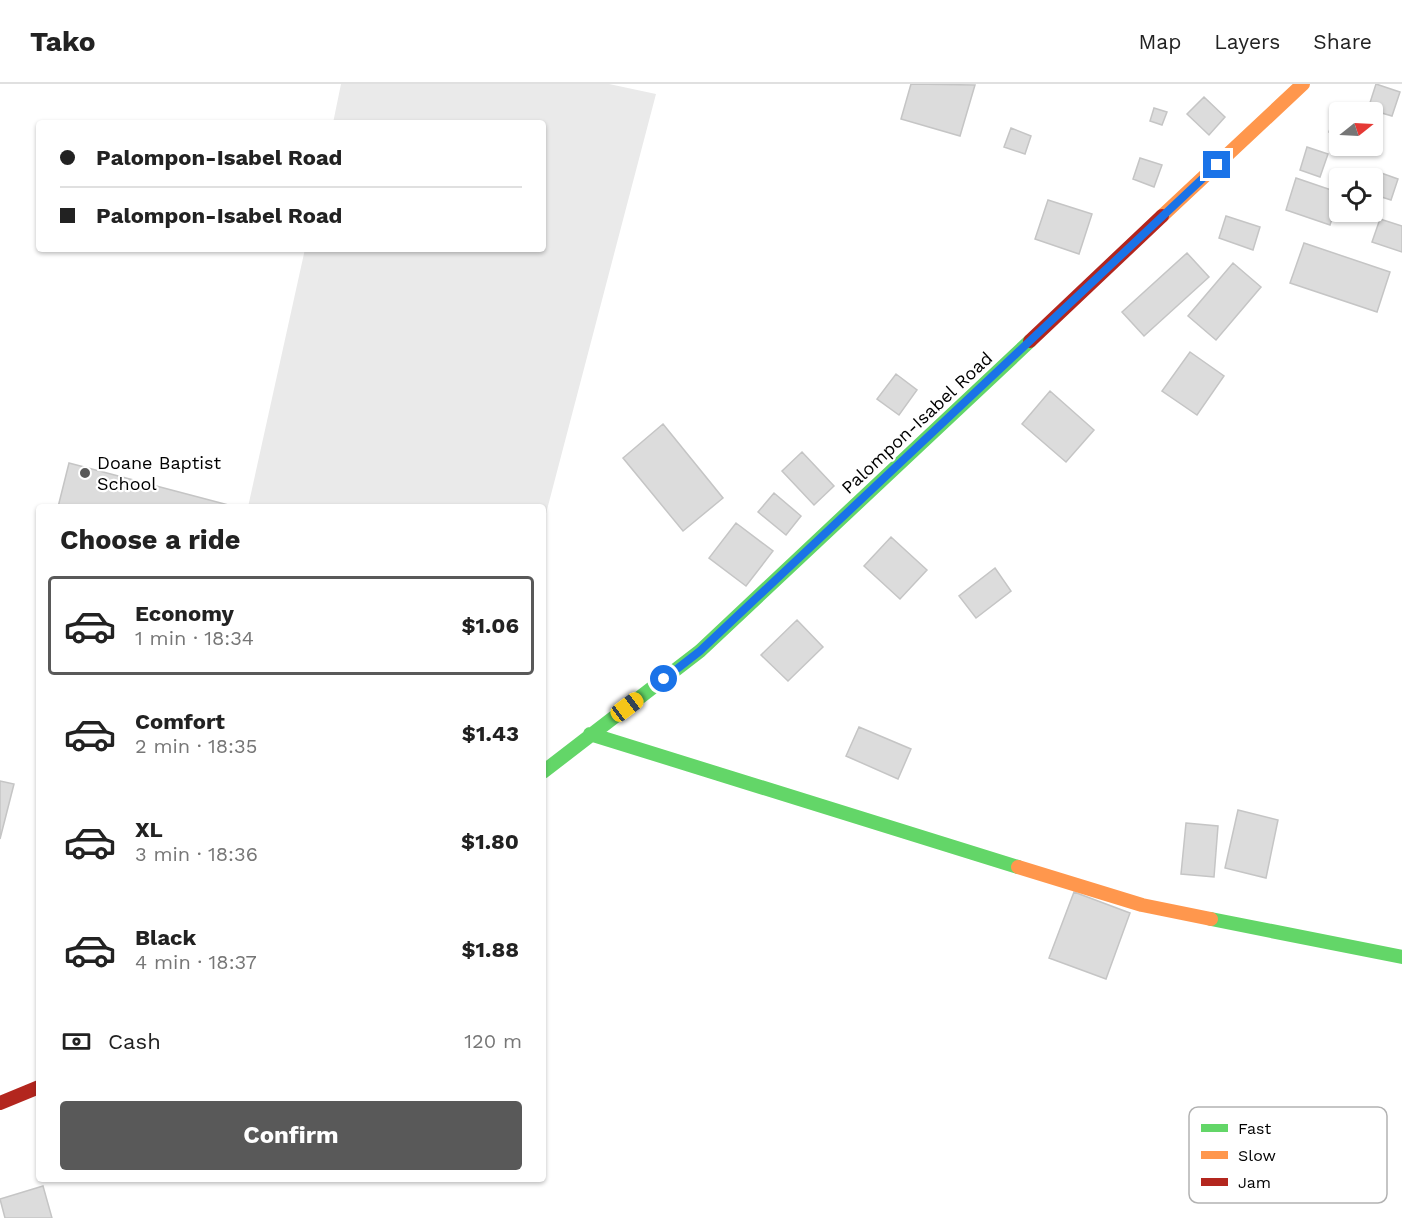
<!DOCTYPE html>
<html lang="en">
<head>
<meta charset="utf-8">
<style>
  :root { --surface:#fff; --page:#f2f2f2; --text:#222; --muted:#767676; --line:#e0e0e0; --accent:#595959 }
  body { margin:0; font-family:"Work Sans",sans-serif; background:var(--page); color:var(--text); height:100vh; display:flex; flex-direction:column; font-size:22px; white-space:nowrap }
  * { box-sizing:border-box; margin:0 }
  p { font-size:20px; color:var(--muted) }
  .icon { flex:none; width:33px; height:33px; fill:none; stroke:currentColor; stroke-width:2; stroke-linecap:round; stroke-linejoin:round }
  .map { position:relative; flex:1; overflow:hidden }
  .side { position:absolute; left:36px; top:420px; width:510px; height:678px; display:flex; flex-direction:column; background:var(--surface); border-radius:6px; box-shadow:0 2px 4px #0004 }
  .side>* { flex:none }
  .top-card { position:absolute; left:36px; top:36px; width:510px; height:132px; border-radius:6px; box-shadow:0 2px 4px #0004; display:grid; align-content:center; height:132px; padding:0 24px; background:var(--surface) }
  .needle { width:39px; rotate:72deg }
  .controls { position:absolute; left:1329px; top:18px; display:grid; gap:12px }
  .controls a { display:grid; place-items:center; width:54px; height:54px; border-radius:6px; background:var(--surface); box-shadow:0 2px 4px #0004; font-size:30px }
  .end { position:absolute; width:27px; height:27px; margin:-14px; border:8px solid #1a73e8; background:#fff; box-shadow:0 0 0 3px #fff }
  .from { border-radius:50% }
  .car { position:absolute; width:18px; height:36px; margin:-18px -9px; border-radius:8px; box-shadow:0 0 4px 2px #0007; background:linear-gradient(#f5c518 24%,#345 0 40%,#f5c518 0 76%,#345 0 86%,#f5c518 0) }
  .top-card b { display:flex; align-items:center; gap:21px; height:57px; font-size:22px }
  .top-card b+b { border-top:2px solid var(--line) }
  .top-card i { width:15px; height:15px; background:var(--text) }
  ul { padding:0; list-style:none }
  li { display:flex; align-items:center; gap:18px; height:99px; margin:0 12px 9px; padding:0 12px; border:3px solid transparent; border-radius:6px }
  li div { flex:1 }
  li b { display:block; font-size:22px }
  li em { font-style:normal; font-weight:700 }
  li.current { border-color:var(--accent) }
  li>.icon { width:54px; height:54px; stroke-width:1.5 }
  h2 { padding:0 24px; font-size:27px; line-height:72px }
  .pay { display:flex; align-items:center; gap:15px; height:66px; padding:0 24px; font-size:22px }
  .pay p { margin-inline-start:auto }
  .button { display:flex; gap:12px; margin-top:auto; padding:12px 24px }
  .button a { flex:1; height:69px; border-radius:6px; background:var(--accent); color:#fff; font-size:24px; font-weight:700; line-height:69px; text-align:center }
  header { display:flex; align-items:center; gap:36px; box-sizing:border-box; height:84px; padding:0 30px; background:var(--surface); border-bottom:2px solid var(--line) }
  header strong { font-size:28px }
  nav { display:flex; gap:33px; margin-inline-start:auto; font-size:21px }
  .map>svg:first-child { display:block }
</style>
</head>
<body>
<header>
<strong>Tako</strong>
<nav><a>Map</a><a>Layers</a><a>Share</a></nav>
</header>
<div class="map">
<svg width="1402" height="1134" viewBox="0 0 1402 1134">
  <rect width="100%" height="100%" fill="#fff"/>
  <path fill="#eaeaea" d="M341,0H609L656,10L543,441V423H248L305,165H543V39H333Z"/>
  <path fill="#dcdcdc" stroke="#c5c5c5" stroke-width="1.5" d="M911,0L975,1L960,52L901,35Z
    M1376,0L1400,8L1392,32L1368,25Z
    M1204,13L1225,33L1209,51L1187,30Z
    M1154,24L1167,28L1162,41L1150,37Z
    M1334,32L1340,34V51L1329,48Z
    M1011,44L1031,52L1025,70L1004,63Z
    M1307,63L1328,70L1320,93L1300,86Z
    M1140,74L1162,81L1154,103L1133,95Z
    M1370,85L1398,95L1391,116L1372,110V94H1367Z
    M1296,94L1340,109L1330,141L1286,126Z
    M1048,116L1092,130L1079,170L1035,155Z
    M1226,132L1260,143L1253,166L1219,154Z
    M1380,135L1402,142V168L1372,158Z
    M1304,159L1390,188L1377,228L1290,199Z
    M1187,169L1209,193L1144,252L1122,228Z
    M1233,179L1261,203L1216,256L1188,232Z
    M1190,268L1224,292L1197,331L1162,307Z
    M896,290L917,306L899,331L877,315Z
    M1050,307L1094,346L1066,378L1022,340Z
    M663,340L723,414L683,447L623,374Z
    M802,368L834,402L814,421L782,387Z
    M69,379L236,423H58Z
    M774,409L801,432L786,451L758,428Z
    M736,439L773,467L746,502L709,474Z
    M891,453L927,486L900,515L864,482Z
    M995,484L1011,507L976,534L959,512Z
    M797,536L823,563L788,597L761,571Z
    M859,643L911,665L898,695L846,672Z
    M0,697L14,700L0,755Z
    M1238,726L1278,736L1266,794L1225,784Z
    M1186,739L1218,742L1214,793L1181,790Z
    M1074,808L1130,829L1106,895L1049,874Z
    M43,1102L52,1134H5L0,1115Z"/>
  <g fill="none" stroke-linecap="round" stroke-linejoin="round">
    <path stroke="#63d668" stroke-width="14" d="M590,650L1018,783
      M543,688L700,567L1030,257
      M1211,835L1402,873"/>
    <path stroke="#ff974d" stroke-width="14" d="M1162,132L1303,0
      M1018,783L1142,821L1211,835"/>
    <path stroke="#b3261e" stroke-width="14" d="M1030,257L1162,132
      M0,1019L39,1003"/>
  </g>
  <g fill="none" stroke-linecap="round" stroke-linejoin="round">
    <path stroke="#1a73e8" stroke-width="8" d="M664,595L700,567L1217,81"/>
  </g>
  <circle fill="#595959" stroke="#fff" stroke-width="2" cx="85" cy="389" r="6"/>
  <g text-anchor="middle" stroke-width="4.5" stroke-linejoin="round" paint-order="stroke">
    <g font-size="18" fill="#000" stroke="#fff">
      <text transform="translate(917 339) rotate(-43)" y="6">Palompon-Isabel Road</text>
    </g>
    <g font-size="18" fill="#000" stroke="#fff" text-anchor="start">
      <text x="97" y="385">Doane Baptist<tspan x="97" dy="21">School</tspan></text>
    </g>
  </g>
  <rect x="1189" y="1023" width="198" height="96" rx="9" fill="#fff" stroke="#b2b2b2" stroke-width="1.5"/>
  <rect x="1201" y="1040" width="27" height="8" fill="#63d668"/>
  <rect x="1201" y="1067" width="27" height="8" fill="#ff974d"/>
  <rect x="1201" y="1094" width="27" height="8" fill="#b3261e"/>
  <g font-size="16" fill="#000">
    <text x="1238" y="1050">Fast</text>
    <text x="1238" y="1077">Slow</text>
    <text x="1238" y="1104">Jam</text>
  </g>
</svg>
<div class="controls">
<a><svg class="needle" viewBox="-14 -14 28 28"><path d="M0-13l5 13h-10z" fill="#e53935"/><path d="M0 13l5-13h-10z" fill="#767676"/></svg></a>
<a><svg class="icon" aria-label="locate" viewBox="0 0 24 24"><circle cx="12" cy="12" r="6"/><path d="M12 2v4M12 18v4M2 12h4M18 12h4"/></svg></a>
</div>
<i class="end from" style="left:664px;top:595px"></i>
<i class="end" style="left:1217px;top:81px"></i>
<i class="car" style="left:627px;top:623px;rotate:53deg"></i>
<div class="top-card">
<b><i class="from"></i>Palompon-Isabel Road</b>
<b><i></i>Palompon-Isabel Road</b>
</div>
<section class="side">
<h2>Choose a ride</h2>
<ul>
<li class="current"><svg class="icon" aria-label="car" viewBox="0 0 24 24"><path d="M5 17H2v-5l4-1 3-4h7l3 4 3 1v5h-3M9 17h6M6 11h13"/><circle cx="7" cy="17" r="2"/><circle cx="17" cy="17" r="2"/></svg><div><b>Economy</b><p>1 min · 18:34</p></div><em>$1.06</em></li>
<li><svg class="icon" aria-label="car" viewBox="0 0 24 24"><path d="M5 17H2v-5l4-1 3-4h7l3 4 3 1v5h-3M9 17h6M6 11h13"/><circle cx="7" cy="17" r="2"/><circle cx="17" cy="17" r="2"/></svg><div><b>Comfort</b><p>2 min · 18:35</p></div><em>$1.43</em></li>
<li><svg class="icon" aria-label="car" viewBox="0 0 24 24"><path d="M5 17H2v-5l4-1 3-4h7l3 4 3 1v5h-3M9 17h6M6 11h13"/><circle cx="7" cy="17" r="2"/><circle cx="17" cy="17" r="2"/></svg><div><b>XL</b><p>3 min · 18:36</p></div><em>$1.80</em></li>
<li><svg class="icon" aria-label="car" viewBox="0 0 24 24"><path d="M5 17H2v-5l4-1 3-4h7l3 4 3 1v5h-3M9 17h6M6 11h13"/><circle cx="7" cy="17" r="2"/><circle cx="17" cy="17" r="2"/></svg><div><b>Black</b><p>4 min · 18:37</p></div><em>$1.88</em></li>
</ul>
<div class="pay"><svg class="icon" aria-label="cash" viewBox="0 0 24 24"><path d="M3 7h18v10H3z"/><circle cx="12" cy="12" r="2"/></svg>Cash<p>120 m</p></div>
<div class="button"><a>Confirm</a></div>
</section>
</div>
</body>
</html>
